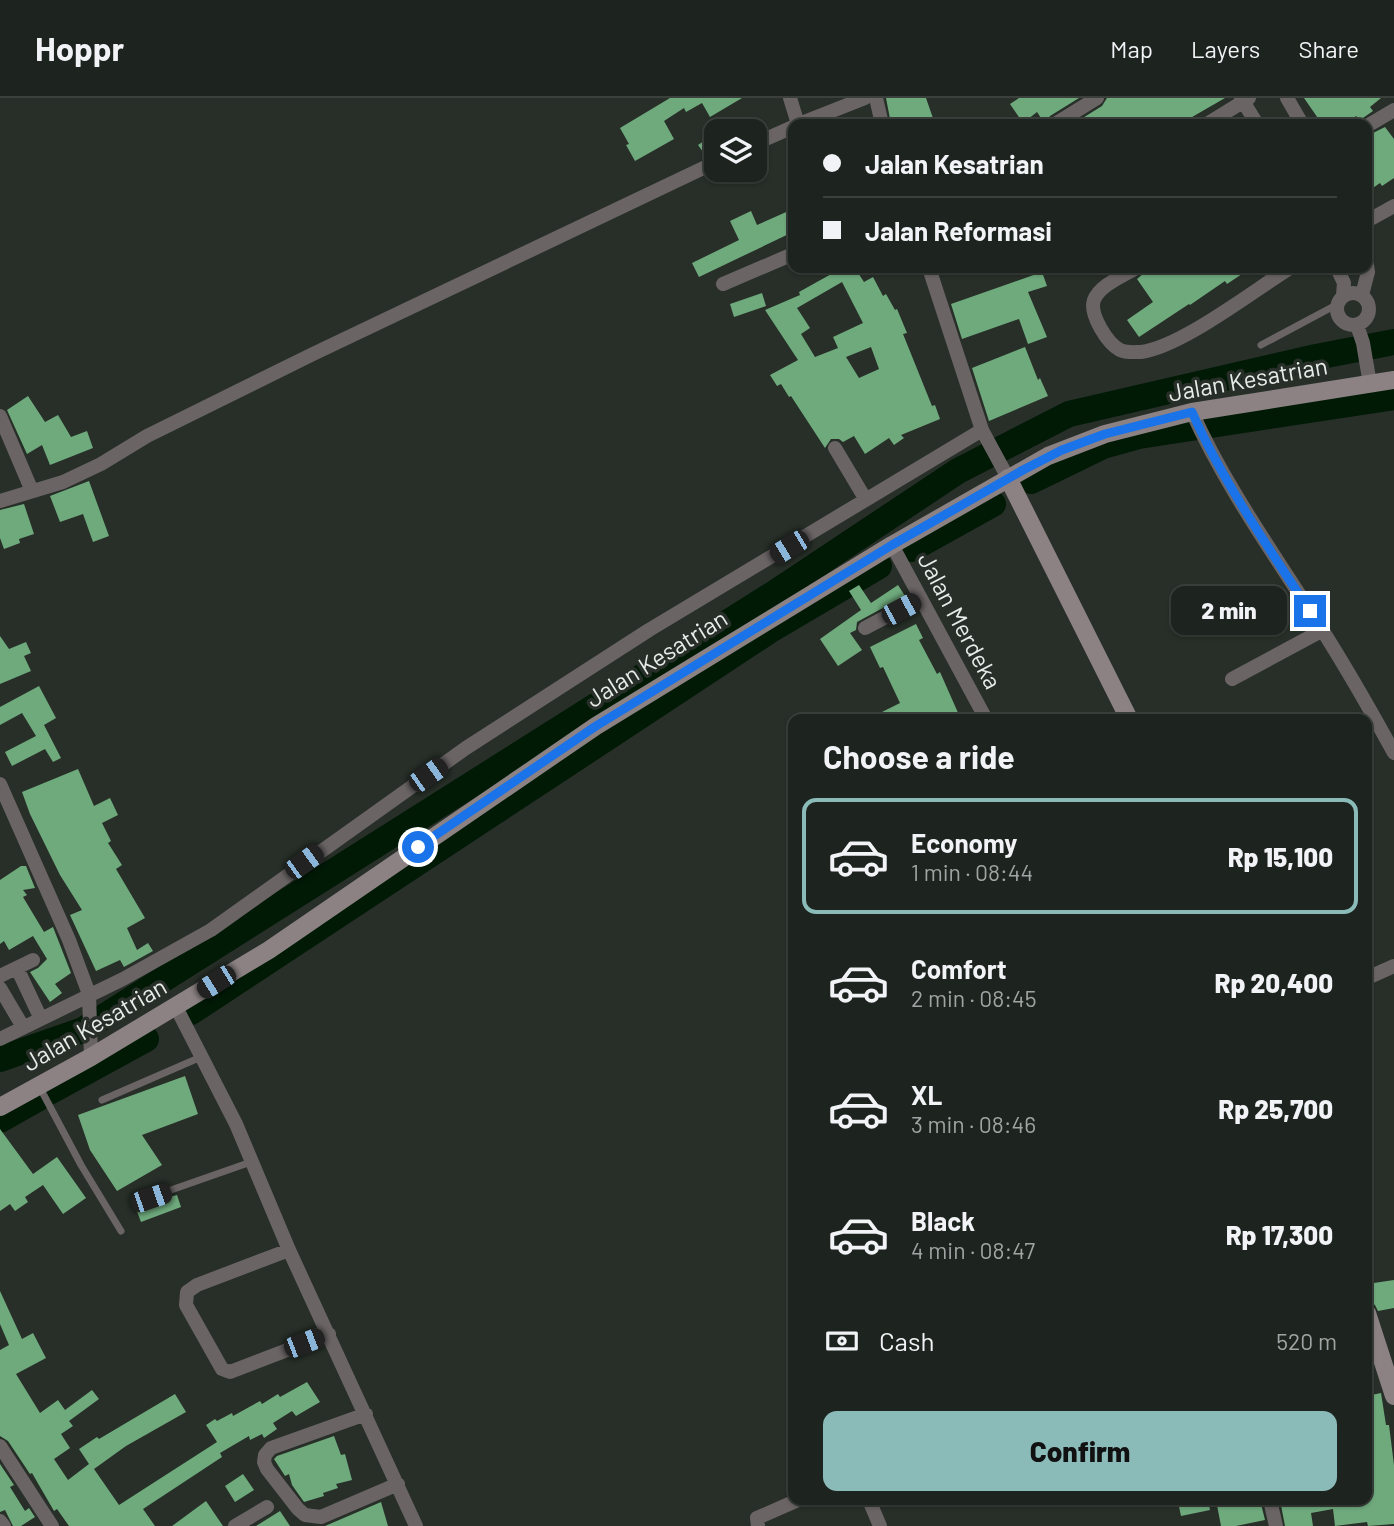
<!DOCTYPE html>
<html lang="en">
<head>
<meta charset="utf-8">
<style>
  :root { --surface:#1d231e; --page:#252b27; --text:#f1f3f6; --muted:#a0a4a4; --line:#3b403c; --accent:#8bbbb9 }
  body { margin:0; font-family:Barlow,sans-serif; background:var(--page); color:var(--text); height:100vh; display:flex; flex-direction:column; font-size:26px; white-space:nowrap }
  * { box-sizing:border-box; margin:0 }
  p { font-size:23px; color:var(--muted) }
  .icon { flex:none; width:38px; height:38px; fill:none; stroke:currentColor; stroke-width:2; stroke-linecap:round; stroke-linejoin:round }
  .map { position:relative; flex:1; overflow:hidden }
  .sheet { position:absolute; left:788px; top:616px; width:584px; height:791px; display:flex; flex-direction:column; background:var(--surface); border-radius:14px; box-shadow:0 2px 5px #0004,0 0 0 2px var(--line) }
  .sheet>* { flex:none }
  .guide { position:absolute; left:788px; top:21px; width:584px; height:154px; border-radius:14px; box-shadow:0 2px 5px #0004,0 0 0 2px var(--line); display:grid; align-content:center; height:154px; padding:0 35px; background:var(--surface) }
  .tools { position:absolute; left:704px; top:21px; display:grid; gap:14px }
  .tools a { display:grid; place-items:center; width:63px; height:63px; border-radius:14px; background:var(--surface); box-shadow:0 2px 5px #0004,0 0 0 2px var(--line); font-size:35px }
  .end { position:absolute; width:32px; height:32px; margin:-16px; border:9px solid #1a73e8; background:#fff; box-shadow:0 0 0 4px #fff }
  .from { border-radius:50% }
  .bubble { position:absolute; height:49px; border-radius:14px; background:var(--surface); box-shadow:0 2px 5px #0004,0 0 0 2px var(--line); font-size:23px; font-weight:800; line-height:49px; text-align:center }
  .car { position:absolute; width:21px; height:42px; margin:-21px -10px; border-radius:9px; box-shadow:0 0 5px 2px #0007; background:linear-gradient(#222 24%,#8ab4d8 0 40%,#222 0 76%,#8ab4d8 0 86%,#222 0) }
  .guide b { display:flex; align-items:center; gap:24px; height:66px; font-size:26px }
  .guide b+b { border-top:2px solid var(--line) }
  .guide i { width:18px; height:18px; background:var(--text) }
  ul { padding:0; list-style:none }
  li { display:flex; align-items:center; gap:21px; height:116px; margin:0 14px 10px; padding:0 21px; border:4px solid transparent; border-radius:14px }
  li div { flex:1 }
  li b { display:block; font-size:26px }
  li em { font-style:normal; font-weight:800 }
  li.selected { border-color:var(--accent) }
  li>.icon { width:63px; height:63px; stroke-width:1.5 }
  h2 { padding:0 35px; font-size:32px; line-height:84px }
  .pay { display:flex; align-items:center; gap:18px; height:77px; padding:0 35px; font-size:26px }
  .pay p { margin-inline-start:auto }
  .button { display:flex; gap:14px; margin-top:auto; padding:14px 35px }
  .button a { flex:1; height:80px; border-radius:14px; background:var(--accent); color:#111; font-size:28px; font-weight:800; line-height:80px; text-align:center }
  header { display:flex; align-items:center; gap:42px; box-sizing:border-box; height:98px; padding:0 35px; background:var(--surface); border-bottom:2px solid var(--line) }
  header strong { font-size:33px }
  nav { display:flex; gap:38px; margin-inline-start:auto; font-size:24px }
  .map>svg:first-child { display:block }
</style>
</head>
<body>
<header>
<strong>Hoppr</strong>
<nav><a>Map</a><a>Layers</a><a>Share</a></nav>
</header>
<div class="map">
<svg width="1394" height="1428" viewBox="0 0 1394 1428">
  <rect width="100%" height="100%" fill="#272f28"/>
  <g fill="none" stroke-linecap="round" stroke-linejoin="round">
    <path stroke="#001a06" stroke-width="26" d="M1031,383L1103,348L1139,338L1394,299
      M912,451L993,406
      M191,914L772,531L879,468
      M0,961L83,932L773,496L958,373L1069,316L1316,259L1394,244
      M49,994L146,941
      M0,1022L39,1000"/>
  </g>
  <path fill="#6faa7d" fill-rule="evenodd" d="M670,0H742L710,19L702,5L686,14L684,10L664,23L674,41L635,63L626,47L629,46L620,30Z
    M886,0H926L935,26H891Z
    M1019,0H1079L1050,18L1045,26L1037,14L1023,25L1010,6Z
    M1107,0H1225L1180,26H1073L1102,8Z
    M1304,0H1381L1370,9L1373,13L1360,22L1356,18L1345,26H1322Z
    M1385,29L1394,41V80L1382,88L1380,85L1367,94V38Z
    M716,35V54L706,58L698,47Z
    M793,111V134L699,179L692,165L739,142L730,123L751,113L757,127Z
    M842,170H855L864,184L873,179L883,198L886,196L895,212L897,211L907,235L903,236L932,308L935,307L940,321L901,337L904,340L894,347L889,340L865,356L854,338L843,344L839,341H831L825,350L791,298L789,299L781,286L777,288L770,277L798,262L765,212L800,197L799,194ZM842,184L863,225L833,239L838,250L815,259L801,236L810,230L797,210ZM871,249L879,271L859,280L846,259Z
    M1146,170H1251L1227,186L1225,183L1190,207L1189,206L1139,239L1127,222L1153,204L1137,181L1144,175Z
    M1042,174L1047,188L1028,194L1047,239L1028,246L1019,221L962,241L951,206Z
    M762,195L766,208L734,219L730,206Z
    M1025,249L1038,282L1040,280L1048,298L989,323L972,270Z
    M28,298L45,324L58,317L71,339L87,333L93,350L50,367L42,347L27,356L7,312Z
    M89,383L109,438L93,444L83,416L60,424L50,398Z
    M24,406L34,436L19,441L20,445L4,451L0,440V412Z
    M859,487L871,505L898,487L905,498L857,524L856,532L850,535L862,552L838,568L820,541L861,512L849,493Z
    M916,526L923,540L919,542L937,576L940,574L959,617L957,618L959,621H868L900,605L883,569L880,570L870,549Z
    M0,538L9,551L26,544L31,555L24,558L31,573L0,586Z
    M39,588L56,620L44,627L61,660L53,664L45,651L12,668L5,654L36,638L22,615L0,627V609Z
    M78,671L94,708L110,700L118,717L102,725L111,743L108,745L122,767L116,771L145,820L127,830L137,852L148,845L153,853L124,869L120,862L96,873L70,817L82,812L60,777L30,716L22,694Z
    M21,768H26L35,790L23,792L27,797L23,799L44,834L53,829L71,875L55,886L62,895L50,904L30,874L38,870L47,861L33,838L9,852L4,843L0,846V782Z
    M185,978L198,1016L142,1037L162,1067L117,1093L90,1052L78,1017Z
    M0,1031L33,1076L57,1059L86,1100L63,1116L43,1087L25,1099L28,1104L15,1113L10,1106L0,1113Z
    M177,1097L181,1109L141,1124L135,1108Z
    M1394,1182V1210L1378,1213L1375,1207L1370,1204L1367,1186Z
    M0,1193L22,1241L33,1235L46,1260L16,1276L40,1315L58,1302L65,1312L92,1292L99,1301L69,1323L73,1328L61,1336L70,1350L54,1361L68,1382L89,1366L79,1351L97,1339L99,1341L175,1296L186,1314L126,1348L94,1371L119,1407L217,1344L206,1327L215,1321L217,1323L232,1315L233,1318L260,1303L262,1306L278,1296L280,1299L307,1284L320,1304L296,1318L292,1313L273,1325L277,1331L264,1340L262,1336L250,1342L249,1338L220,1355L222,1359L143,1411L155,1428H69L57,1411L54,1413L32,1375L30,1376L8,1343L0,1338V1252L9,1247L0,1226Z
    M1381,1295L1386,1327H1389L1394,1367V1426L1368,1428L1367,1424L1335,1428L1333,1411L1311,1415L1313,1428H1285L1280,1402H1367V1298Z
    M334,1338L341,1357L345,1356L352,1382L336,1386L338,1390L323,1395L324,1398L304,1404L292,1387L289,1376L285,1378L274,1361L277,1358Z
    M0,1366L14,1387L10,1389L25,1413L29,1410L35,1419L21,1428H13L5,1412L0,1414Z
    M243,1376L254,1392L235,1404L225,1388Z
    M1186,1402H1208L1210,1412L1181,1418L1178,1404Z
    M1216,1402H1254V1408L1261,1406L1265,1422L1236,1428H1221Z
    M206,1403L223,1428H172Z
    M381,1404L388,1428H324H325Z
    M280,1413L290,1428H256Z"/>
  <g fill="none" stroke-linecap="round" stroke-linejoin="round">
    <path stroke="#6a6465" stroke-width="7" d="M1261,247L1336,207
      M39,988L81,1067L121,1133
      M102,1002L201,959
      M151,1099L251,1064"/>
    <path stroke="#6a6465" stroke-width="14" d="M790,0L798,26
      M876,0L882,26
      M1241,0L1257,26
      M1287,0L1302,26
      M799,26L865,0
      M1055,26L1097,0
      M1207,26L1249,0
      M1367,28L1394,12
      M754,46L793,29
      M1367,123L1394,108
      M929,170L982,332L1008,380
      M1136,170C1123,178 1100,187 1094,202C1089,216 1107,245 1120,252C1126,255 1135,254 1141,254C1181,249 1253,193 1290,170
      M1337,170L1344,185L1343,197
      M723,186L793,156
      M1337 211a16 16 0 1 1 32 0a16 16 0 1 1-32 0Z
      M1362,197L1368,174L1367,167
      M1357,227L1363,245L1370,286
      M1192,314C1226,390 1277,460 1321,530C1347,571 1371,613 1394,655
      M0,318L32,393
      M835,350L866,402
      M0,403L63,384L101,366L147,338L313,256L716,64
      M892,447L986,621
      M865,530L920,501
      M1232,581L1323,532
      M0,686L69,842L89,896L91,959
      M17,870L41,921
      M0,878L33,862
      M1367,880L1394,868
      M0,890L23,929
      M176,909L236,1026L289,1152L416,1428
      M0,941L123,881L211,832L466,650L649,532L982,332
      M289,1152L197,1187L187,1194L186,1207L222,1271L230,1274L329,1236
      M366,1316L271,1350L265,1357L264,1364L267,1371L298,1411L305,1417L321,1419L398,1386
      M0,1348L52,1428
      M869,1402L880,1428
      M1270,1402L1276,1428
      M0,1423L4,1428
      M235,1428L267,1409
      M758,1428L757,1420L798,1402"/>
    <path stroke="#8c8284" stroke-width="18" d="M1008,380L1129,621
      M0,1009L91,959L269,852L596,628L892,447L1048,358L1105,336L1192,314L1394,282
      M1367,1215L1394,1298"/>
  </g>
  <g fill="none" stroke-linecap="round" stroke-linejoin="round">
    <path stroke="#1a73e8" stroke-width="9" d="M418,749L596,628L892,447L1023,372L1062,352L1105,336L1192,314C1222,382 1269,451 1310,513"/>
  </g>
  <g text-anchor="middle" stroke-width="7" stroke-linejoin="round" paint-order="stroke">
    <g font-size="24" fill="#e8ede9" stroke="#272f28">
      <text transform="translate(1248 282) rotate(-10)" y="8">Jalan Kesatrian</text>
      <text transform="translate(959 523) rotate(62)" y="8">Jalan Merdeka</text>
      <text transform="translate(657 561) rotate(-32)" y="8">Jalan Kesatrian</text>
      <text transform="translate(95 927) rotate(-30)" y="8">Jalan Kesatrian</text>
    </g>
  </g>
</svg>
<div class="tools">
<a><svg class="icon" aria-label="layers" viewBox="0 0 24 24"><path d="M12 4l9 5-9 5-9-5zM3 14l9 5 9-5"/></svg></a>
</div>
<i class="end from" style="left:418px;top:749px"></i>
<i class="end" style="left:1310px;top:513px"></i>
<div class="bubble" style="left:1171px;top:488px;width:116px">2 min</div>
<i class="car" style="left:789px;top:449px;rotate:239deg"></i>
<i class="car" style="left:901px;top:511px;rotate:62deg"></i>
<i class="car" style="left:428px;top:677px;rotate:55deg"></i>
<i class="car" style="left:304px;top:764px;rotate:54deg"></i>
<i class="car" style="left:216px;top:884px;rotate:238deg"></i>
<i class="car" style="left:151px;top:1100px;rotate:71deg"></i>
<i class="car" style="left:304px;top:1245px;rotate:69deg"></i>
<div class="guide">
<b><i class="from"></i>Jalan Kesatrian</b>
<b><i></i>Jalan Reformasi</b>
</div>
<section class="sheet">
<h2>Choose a ride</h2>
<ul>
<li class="selected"><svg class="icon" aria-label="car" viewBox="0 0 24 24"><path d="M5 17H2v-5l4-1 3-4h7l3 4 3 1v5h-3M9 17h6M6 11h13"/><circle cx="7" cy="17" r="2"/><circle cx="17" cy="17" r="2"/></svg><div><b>Economy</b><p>1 min · 08:44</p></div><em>Rp 15,100</em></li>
<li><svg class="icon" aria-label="car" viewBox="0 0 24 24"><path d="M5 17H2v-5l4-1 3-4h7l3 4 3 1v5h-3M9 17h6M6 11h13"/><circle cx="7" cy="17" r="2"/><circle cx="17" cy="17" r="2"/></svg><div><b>Comfort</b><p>2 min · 08:45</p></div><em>Rp 20,400</em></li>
<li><svg class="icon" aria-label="car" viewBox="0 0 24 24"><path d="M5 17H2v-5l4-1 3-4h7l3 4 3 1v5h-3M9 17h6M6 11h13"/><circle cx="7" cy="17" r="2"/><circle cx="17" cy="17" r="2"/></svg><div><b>XL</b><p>3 min · 08:46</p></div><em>Rp 25,700</em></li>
<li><svg class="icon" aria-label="car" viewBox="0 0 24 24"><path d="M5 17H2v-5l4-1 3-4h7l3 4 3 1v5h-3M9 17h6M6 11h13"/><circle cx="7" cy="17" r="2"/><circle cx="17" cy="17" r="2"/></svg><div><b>Black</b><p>4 min · 08:47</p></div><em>Rp 17,300</em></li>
</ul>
<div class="pay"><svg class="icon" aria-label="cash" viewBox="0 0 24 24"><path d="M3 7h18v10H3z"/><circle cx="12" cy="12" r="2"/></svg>Cash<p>520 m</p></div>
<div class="button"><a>Confirm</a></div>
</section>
</div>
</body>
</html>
